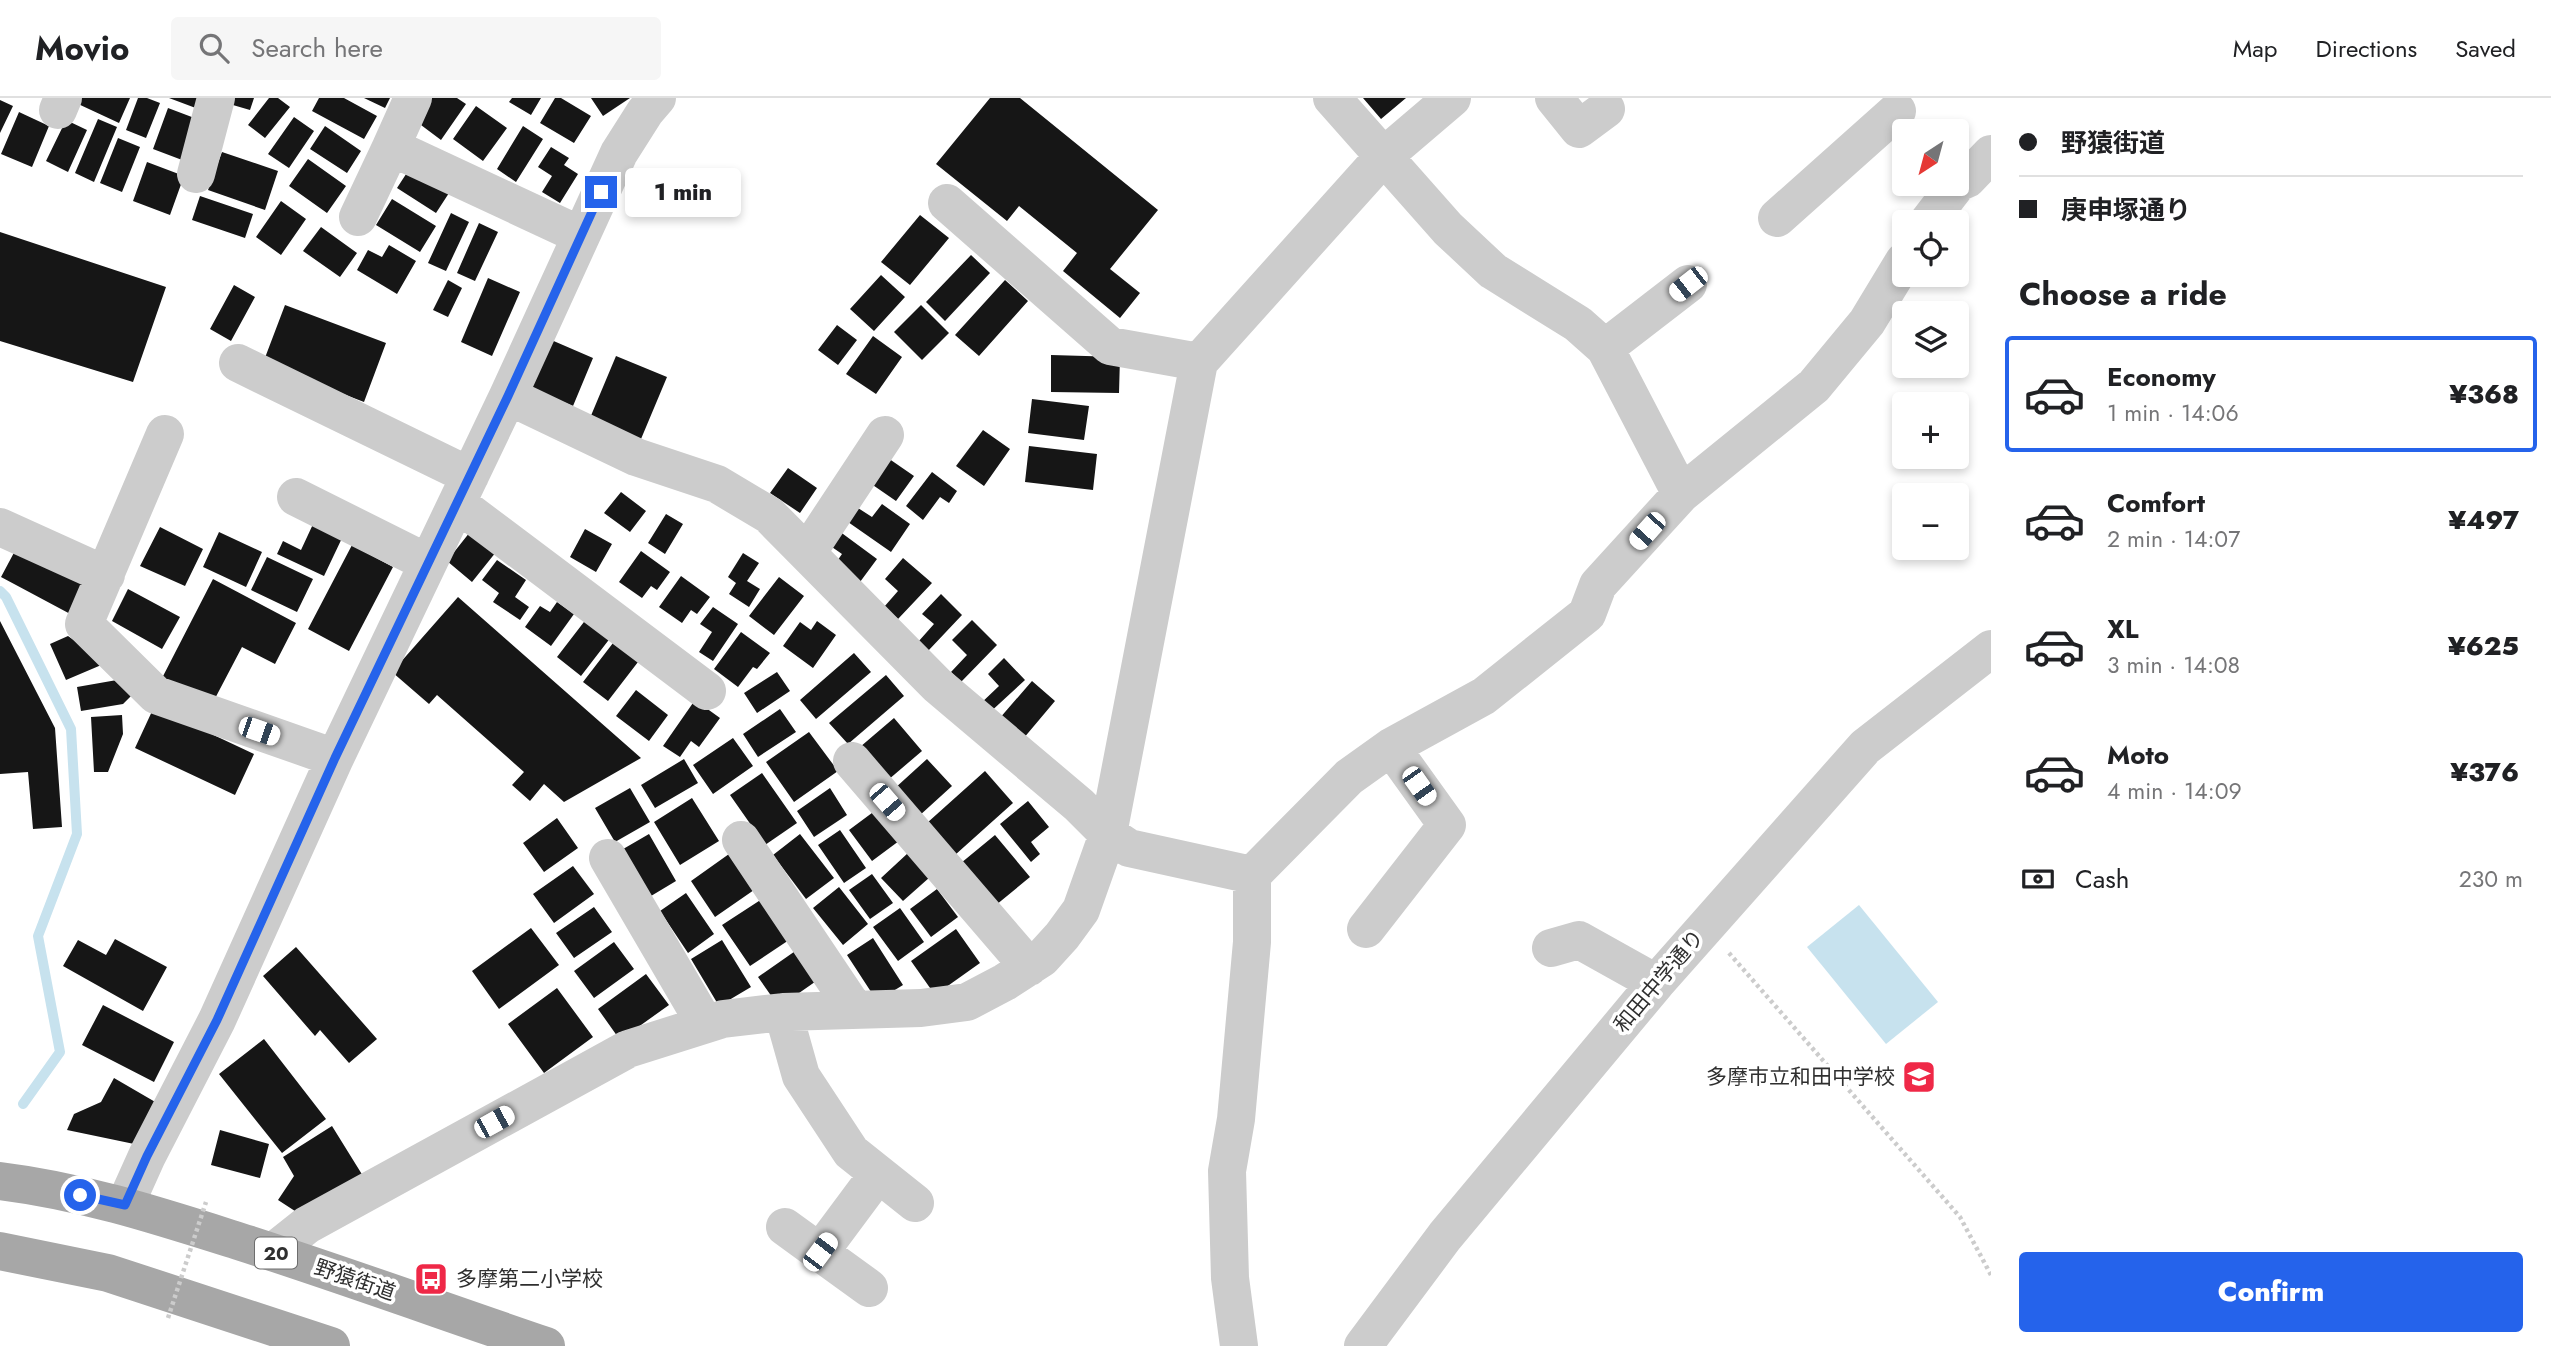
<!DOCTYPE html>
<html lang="en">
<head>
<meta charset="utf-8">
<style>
  :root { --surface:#fff; --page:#f6f6f6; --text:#202124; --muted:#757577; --line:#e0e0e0; --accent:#2563eb }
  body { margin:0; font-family:Jost,"Noto Sans JP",sans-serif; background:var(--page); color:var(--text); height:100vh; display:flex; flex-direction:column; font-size:26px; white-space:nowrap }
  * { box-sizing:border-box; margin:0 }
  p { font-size:23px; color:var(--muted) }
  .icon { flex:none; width:38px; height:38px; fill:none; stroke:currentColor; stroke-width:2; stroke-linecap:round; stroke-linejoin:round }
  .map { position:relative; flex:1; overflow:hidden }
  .sheet { display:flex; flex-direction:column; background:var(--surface); width:560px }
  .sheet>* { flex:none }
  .guide { display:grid; align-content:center; height:154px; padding:0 28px; background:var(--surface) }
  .needle { width:46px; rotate:216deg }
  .controls { position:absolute; left:1892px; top:21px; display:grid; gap:14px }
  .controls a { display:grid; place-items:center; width:77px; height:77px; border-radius:7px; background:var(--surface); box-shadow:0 4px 10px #0003; font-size:35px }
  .end { position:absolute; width:32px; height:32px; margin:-16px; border:9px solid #2563eb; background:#fff; box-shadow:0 0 0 4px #fff }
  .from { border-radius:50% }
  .bubble { position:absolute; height:49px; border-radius:7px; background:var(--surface); box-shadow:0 4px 10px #0003; font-size:23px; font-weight:800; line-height:49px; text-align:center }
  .car { position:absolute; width:21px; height:42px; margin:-21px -10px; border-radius:9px; box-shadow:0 0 5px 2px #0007; background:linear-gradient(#fff 24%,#345 0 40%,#fff 0 76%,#345 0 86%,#fff 0) }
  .guide b { display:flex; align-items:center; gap:24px; height:66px; font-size:26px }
  .guide b+b { border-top:2px solid var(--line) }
  .guide i { width:18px; height:18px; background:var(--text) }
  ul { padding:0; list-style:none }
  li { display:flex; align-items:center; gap:21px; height:116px; margin:0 14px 10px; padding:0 14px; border:4px solid transparent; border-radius:7px }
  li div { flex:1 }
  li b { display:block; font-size:26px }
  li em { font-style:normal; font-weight:800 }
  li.current { border-color:var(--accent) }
  li>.icon { width:63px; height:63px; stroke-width:1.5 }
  h2 { padding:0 28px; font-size:32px; line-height:84px }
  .pay { display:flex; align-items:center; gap:18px; height:77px; padding:0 28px; font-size:26px }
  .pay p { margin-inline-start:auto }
  .button { display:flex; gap:14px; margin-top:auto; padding:14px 28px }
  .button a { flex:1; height:80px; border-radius:7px; background:var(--accent); color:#fff; font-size:28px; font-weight:800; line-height:80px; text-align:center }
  header { display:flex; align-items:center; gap:42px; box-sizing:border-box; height:98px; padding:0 35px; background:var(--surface); border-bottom:2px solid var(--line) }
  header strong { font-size:33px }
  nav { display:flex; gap:38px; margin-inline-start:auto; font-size:24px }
  .search { width:490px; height:63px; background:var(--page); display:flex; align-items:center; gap:18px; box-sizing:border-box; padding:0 24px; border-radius:7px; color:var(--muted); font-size:26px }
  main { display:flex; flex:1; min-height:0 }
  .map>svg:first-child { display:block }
</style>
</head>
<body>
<header>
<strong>Movio</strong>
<div class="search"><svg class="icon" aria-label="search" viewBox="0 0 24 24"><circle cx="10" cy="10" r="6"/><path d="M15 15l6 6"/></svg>Search here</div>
<nav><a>Map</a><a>Directions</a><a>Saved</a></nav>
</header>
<main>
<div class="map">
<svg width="1991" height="1248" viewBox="0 0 1991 1248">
  <rect width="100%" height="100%" fill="#fff"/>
  <path fill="#c7e2ee" d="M1859,807L1938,904L1886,946L1807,849Z"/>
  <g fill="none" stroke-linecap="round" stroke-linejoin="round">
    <path stroke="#c7e2ee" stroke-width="10" d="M0,493L6,499L71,631L77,736L38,838L60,954L23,1006"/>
  </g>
  <path fill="#161616" d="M79,0H130L119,25L76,5Z
    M138,0H147L160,5L146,40L126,32Z
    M169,0H206L201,12Z
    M227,0H254L250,12L226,5Z
    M269,0H278L290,9L265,40L248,27Z
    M319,0H344L377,18L364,41L312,13Z
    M364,0H390L385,10Z
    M428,0H457L466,6L441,42L413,21Z
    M512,0H541L531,17L509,4Z
    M555,0H561L591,18L574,45L540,25Z
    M591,0H630L603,18Z
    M990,0H1020L1158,112L1110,171L1140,195L1120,220L1063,173L1077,155L1019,108L1007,123L936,66Z
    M1363,0H1406L1381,21Z
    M0,2L13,8L0,35Z
    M476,8L507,30L483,63L453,41Z
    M168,10L205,24L190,65L153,51Z
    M19,14L49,28L32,69L1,56Z
    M294,19L314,33L289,70L268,56Z
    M98,21L117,29L94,84L75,75Z
    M66,22L87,32L68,74L46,63Z
    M325,28L361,53L347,75L310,51Z
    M523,28L543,41L516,84L497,71Z
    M118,40L140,49L122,94L100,85Z
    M551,49L569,60L564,67L578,76L560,105L542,94L552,78L538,69Z
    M222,54L278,73L265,112L208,92Z
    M308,61L346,88L327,115L289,88Z
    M147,64L184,78L170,117L133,103Z
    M410,70L449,95L436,115L397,90Z
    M200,98L253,116L245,140L192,122Z
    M392,101L436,128L420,154L376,127Z
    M281,103L306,121L281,157L256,139Z
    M451,115L469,124L446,173L428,165Z
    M920,117L949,140L910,187L881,164Z
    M479,125L498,134L475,183L457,175Z
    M321,129L357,155L340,179L303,153Z
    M0,134L166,189L133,284L0,243Z
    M389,147L416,163L397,196L357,172L368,152L382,159Z
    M971,157L990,175L945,223L926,204Z
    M881,177L905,199L874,233L850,211Z
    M488,180L520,194L492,258L461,244Z
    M448,182L462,190L448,219L433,212Z
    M1005,182L1028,203L979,258L955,237Z
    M234,187L255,199L231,243L210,231Z
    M285,207L386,245L364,304L263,265Z
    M921,207L949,235L922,262L894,234Z
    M837,227L857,242L838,267L818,252Z
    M873,238L902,259L876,296L846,276Z
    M549,241L593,260L573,308L529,290Z
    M1051,257L1120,259L1119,295L1051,294Z
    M616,258L667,279L641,341L590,320Z
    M1032,301L1089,308L1084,342L1028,335Z
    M983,332L1010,351L984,388L956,368Z
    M1029,348L1097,356L1093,392L1025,384Z
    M885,358L914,378L896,403L867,383Z
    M788,370L817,390L800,415L770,395Z
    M932,374L957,393L949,405L940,399L923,422L906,408Z
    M621,394L646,413L630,434L604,415Z
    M882,406L910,426L891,454L848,424L858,410L872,419Z
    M666,416L683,426L665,456L648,445Z
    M314,424L343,438L324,478L277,456L283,443L301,452Z
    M160,429L203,451L185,488L140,468Z
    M585,431L612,446L596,474L570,459Z
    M839,433L877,461L860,484L835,466L842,456L829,447Z
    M219,434L262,454L246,489L203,469Z
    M470,434L496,454L472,484L447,463Z
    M352,447L393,469L349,553L308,531Z
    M17,449L90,489L74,518L1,479Z
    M641,453L670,474L657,492L651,488L642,500L619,484Z
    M743,455L759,465L747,483L760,491L749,509L729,496L736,485L728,479Z
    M267,459L313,481L297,514L251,492Z
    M903,460L932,485L898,521L884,509L898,493L885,481Z
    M497,462L526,482L515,499L529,509L520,522L493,504L499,495L482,482Z
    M681,478L710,499L697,516L691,512L682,525L659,509Z
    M779,479L804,498L774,537L749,518Z
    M213,481L296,525L275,566L242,549L210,610L160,584Z
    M128,491L180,519L162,551L112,523Z
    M941,496L962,517L928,553L918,544L934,526L922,516Z
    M458,499L641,660L564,704L544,686L530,703L512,687L524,674L437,597L429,606L392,574Z
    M557,504L574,516L551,548L525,529L540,508L550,514Z
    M713,509L738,526L713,563L699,554L712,534L700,526Z
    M587,520L611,539L581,578L557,559Z
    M972,522L997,547L961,584L951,574L967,557L952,542Z
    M0,523L55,630L62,729L33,731L28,674L0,676Z
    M817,523L836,537L813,570L783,548L800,524L811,532Z
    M741,534L770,555L757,571L753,569L738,589L714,571Z
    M68,538L106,565L66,582L50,546Z
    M613,545L638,564L608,603L583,584Z
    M854,555L871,574L816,621L800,602Z
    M1004,560L1025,582L987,617L978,608L999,588L988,576Z
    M777,574L790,593L757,615L744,595Z
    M886,577L904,598L848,646L829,625Z
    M134,579L136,593L123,606L81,613L77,589Z
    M1032,583L1055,603L1023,641L999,621Z
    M636,592L668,617L649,643L616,618Z
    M695,602L720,620L699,649L691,643L680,659L663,648Z
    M154,609L254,656L235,697L135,650Z
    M780,611L796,634L758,659L743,636Z
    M122,617L123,636L108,674H94L91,619Z
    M894,620L922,653L888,682L860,649Z
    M809,634L838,673L794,704L766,664Z
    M733,640L753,668L713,696L693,667Z
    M684,661L698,685L655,710L641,687Z
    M927,661L952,688L919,718L894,691Z
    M985,673L1013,705L955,757L927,725Z
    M762,675L797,725L765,747L730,697Z
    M630,690L650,724L615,744L595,710Z
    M830,690L847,717L814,739L797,713Z
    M692,700L719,743L680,767L654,724Z
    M1028,703L1049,729L1031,744L1040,756L1031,764L1000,726Z
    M880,709L903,740L872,763L849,732Z
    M557,720L578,750L544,774L523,745Z
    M840,732L866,770L844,785L818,747Z
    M649,736L676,783L646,801L618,754Z
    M800,736L834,780L806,801L773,757Z
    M995,737L1030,779L996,807L961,765Z
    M908,755L930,779L903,803L881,780Z
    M729,756L754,792L715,819L691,783Z
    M573,768L594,796L554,825L533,796Z
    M872,776L893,805L870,821L849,792Z
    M839,789L868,826L843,847L813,810Z
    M937,791L958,819L931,839L910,811Z
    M686,795L714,836L688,855L660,813Z
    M762,801L789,842L750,868L722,827Z
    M594,809L612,834L574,860L556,835Z
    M900,810L924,844L898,863L873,829Z
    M531,830L559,867L499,911L472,873Z
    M956,831L980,865L935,897L911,863Z
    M873,840L903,887L877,903L847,857Z
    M115,841L167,869L143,913L63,868L78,842L106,857Z
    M722,842L751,889L719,908L691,861Z
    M614,844L634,871L594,900L574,873Z
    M296,849L377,941L349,965L320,932L315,938L263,878Z
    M801,849L822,879L779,909L758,879Z
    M646,876L669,907L620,942L598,911Z
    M557,890L593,939L544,975L508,926Z
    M103,907L174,944L154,984L82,947Z
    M264,941L326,1021L282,1055L219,976Z
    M114,980L157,1005L139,1047L67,1032L74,1016L101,1004Z
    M332,1028L363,1078L298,1115L278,1102L294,1078L283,1059Z
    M220,1032L269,1046L260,1080L211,1067Z"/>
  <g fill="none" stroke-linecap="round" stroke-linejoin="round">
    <path stroke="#ccc" stroke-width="4.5" stroke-dasharray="3.5 3.5" stroke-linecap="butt" d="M1729,855L1960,1119L1991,1177"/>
    <path stroke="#ccc" stroke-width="38" d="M413,0L391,49L580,137
      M1332,0L1448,131L1493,173L1578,226L1605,250L1681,396
      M1554,0L1579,31L1606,11
      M58,12L63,0
      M196,76L216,0
      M947,105L1110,248L1199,264
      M358,119L391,49
      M1777,120L1897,13
      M1928,124L1958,85L1967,81L1991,56
      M1605,250L1688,186
      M238,265L470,378
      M508,298L636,359L717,386L769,417L937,587L1079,707L1108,736L1129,750L1252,777
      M165,336L84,526L156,597L335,660
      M296,399L428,465
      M457,405L707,593
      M0,429L106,477
      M807,455L885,337
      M852,663L1029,869
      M741,742L855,912
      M608,760L705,926
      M1366,831L1447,727L1391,649
      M1551,850L1579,842L1656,885
      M783,914L801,978L851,1054L915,1105
      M125,1107L147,1058L217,922L335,660L508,298L619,55L645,14L657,0
      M785,1129L869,1190
      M273,1154L307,1127L628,951L723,921L783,914L921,910L967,904L1005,884L1042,860L1062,838L1081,812L1108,736L1199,264L1384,58L1452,0
      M820,1154L878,1076
      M1239,1248L1230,1180L1227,1073L1236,1021L1252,844V777L1349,679L1391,649L1484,598L1587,516L1598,487L1681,396L1814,288L1867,224L1904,163
      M1363,1248L1445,1138L1656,885L1865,649L1991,551"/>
    <path stroke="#a7a7a7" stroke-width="38" d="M0,1083C82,1093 159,1118 238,1143C341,1176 443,1213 546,1248
      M0,1153L108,1175L331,1248"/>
    <path stroke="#ccc" stroke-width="4.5" stroke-dasharray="3.5 3.5" stroke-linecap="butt" d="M168,1220L206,1104"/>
  </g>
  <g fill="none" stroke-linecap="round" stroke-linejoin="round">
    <path stroke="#2563eb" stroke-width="9" d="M80,1097L125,1107L147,1058L217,922L335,660L508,298L601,94"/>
  </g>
  <defs>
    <symbol id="school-square" viewBox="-11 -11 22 22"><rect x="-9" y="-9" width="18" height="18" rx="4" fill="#ef2847" stroke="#fff"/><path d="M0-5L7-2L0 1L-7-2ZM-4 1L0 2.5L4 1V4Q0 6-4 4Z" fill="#fff"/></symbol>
    <symbol id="bus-square" viewBox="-11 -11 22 22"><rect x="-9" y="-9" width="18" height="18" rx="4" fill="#ef2847" stroke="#fff"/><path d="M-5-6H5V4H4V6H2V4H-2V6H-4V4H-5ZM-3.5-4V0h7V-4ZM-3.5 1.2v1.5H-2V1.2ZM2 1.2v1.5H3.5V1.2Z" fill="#fff"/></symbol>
  </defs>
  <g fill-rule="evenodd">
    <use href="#school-square" x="1900" y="960" width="38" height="38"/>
    <use href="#bus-square" x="412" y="1162" width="38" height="38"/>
  </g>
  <g text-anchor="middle" stroke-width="7" stroke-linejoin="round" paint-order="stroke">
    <rect fill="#fff" stroke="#6d6d6d" stroke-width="2" x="255" y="1139.5" width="42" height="31" rx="5"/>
    <g font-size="19" font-weight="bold" fill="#2f2f2f">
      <text x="276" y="1162">20</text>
    </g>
    <g font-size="21" fill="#2f2f2f" stroke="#fff">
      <text transform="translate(1659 883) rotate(-50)" y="7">和田中学通り</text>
      <text transform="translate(355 1182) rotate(19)" y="7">野猿街道</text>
    </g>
    <g font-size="21" fill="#2f2f2f" stroke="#fff" text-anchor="end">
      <text x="1895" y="986">多摩市立和田中学校</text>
      <text x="456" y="1188" text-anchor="start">多摩第二小学校</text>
    </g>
  </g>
</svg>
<div class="controls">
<a><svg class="needle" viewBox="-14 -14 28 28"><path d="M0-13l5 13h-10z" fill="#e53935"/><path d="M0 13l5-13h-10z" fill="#757577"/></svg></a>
<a><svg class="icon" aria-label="locate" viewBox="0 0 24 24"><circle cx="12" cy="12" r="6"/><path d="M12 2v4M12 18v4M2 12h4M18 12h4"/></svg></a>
<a><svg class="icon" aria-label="layers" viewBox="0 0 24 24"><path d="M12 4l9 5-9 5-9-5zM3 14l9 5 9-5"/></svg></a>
<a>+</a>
<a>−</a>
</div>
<i class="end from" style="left:80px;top:1097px"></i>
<i class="end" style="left:601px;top:94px"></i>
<div class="bubble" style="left:625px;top:70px;width:116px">1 min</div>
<i class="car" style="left:1688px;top:186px;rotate:232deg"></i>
<i class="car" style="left:1647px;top:433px;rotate:222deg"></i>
<i class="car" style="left:259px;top:633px;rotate:109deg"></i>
<i class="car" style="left:1419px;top:688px;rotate:145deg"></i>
<i class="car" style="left:887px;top:704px;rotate:139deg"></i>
<i class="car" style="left:494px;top:1024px;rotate:61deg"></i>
<i class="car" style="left:820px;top:1154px;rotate:37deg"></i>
</div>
<section class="sheet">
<div class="guide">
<b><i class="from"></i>野猿街道</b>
<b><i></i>庚申塚通り</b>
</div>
<h2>Choose a ride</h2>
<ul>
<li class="current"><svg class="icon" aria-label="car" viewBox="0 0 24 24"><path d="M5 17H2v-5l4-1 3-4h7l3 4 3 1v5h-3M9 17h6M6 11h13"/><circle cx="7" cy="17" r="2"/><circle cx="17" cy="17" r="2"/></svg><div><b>Economy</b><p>1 min · 14:06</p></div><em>¥368</em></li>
<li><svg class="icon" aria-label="car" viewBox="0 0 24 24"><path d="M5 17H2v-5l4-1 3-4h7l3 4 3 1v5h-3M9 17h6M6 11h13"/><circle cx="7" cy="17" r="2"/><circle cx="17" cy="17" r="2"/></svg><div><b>Comfort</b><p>2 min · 14:07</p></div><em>¥497</em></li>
<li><svg class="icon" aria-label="car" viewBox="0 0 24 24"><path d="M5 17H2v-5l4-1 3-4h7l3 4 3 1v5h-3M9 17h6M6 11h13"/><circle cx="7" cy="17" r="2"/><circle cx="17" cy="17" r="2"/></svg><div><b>XL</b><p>3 min · 14:08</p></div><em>¥625</em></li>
<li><svg class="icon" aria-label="car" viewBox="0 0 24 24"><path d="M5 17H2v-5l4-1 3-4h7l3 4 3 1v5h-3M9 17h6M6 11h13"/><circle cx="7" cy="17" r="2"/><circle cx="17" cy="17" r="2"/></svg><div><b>Moto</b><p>4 min · 14:09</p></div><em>¥376</em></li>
</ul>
<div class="pay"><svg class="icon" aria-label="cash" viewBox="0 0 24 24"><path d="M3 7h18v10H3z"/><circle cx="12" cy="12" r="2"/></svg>Cash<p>230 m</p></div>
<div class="button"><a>Confirm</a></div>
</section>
</main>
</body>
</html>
